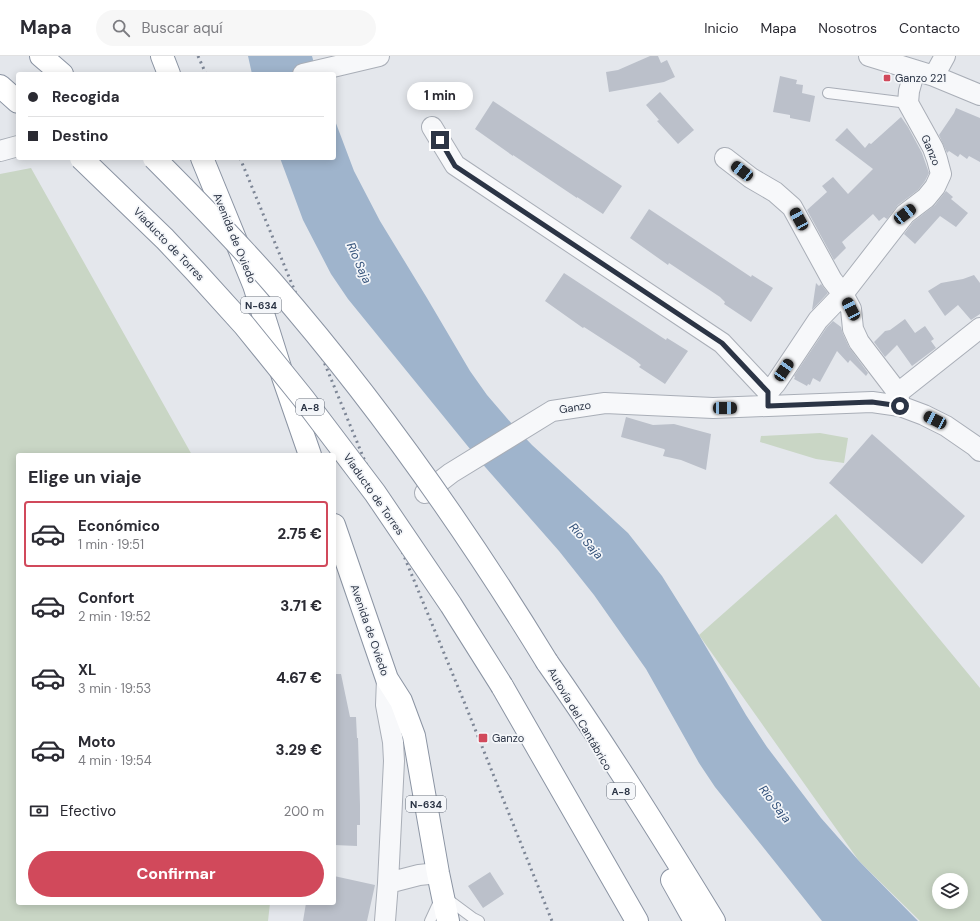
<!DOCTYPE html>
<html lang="es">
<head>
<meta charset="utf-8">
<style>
  :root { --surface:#fff; --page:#f7f7f7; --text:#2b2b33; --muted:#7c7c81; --line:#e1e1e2; --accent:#d1495b }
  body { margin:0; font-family:"DM Sans",sans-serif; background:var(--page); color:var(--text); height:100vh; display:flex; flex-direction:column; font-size:15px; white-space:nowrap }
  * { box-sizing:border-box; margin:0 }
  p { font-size:13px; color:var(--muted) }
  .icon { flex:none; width:22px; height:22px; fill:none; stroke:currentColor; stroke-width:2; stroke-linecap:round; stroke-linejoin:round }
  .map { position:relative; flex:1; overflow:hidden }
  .sheet { position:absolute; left:16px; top:397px; width:320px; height:452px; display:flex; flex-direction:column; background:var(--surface); border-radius:4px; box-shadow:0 2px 10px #0003 }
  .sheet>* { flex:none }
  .top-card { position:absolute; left:16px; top:16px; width:320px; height:88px; border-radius:4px; box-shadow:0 2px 10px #0003; display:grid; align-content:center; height:88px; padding:0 12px; background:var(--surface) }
  .tools { position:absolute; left:932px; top:817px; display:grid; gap:8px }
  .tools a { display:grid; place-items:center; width:36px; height:36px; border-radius:50%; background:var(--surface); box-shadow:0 2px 10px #0003; font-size:20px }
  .end { position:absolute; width:18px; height:18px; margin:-9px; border:5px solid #2b3445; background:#fff; box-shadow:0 0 0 2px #fff }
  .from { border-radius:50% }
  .bubble { position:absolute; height:28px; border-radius:14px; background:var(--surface); box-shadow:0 2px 10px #0003; font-size:13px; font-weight:800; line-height:28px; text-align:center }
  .car { position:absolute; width:12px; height:24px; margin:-12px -6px; border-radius:5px; box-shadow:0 0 3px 1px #0007; background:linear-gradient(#222 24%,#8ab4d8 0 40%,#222 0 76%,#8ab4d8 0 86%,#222 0) }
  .top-card b { display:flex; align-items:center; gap:14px; height:38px; font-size:15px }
  .top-card b+b { border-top:1px solid var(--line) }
  .top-card i { width:10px; height:10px; background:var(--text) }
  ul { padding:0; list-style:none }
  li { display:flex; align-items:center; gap:12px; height:66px; margin:0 8px 6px; padding:0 4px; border:2px solid transparent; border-radius:4px }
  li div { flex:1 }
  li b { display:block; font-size:15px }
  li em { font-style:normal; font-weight:800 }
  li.current { border-color:var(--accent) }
  li>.icon { width:36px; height:36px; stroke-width:1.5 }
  h2 { padding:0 12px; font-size:18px; line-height:48px }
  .pay { display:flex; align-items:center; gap:10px; height:44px; padding:0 12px; font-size:15px }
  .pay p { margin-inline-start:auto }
  .action { display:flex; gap:8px; margin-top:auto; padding:8px 12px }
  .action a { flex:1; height:46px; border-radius:24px; background:var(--accent); color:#fff; font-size:16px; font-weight:800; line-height:46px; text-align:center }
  header { display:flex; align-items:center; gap:24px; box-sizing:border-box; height:56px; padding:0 20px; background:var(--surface); border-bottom:1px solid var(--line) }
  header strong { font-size:19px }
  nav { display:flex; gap:22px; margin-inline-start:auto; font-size:14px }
  .search { width:280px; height:36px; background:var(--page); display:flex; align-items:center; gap:10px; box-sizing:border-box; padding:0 14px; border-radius:22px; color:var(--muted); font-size:15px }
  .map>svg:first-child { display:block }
</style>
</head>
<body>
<header>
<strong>Mapa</strong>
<div class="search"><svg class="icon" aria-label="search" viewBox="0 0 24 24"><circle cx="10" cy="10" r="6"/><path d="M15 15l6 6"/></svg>Buscar aquí</div>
<nav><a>Inicio</a><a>Mapa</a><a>Nosotros</a><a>Contacto</a></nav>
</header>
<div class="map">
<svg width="980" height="865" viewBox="0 0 980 865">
  <rect width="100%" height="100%" fill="#e4e7ec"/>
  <path fill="#c9d6c5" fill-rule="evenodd" d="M31,112L192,399H18V847H270L268,865H0V118Z
    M820,377L848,382L844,407L816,403L760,386L761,380Z
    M836,458L980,632V865H920L859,805L699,579ZM939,824H961V846H939Z"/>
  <path fill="#9fb4cc" d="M248,0H312L317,18H252Z
    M334,62L354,115L380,165L427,242L470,315L487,339L512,368L532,389L628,477L662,520L699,579L746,659L767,691L821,762L859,805L918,865H822L715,731L699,707L646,613L594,539L559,495L479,404L348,243L331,218L303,164L280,102H334Z"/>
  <path fill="#bbc0ca" d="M650,0H658L661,7L667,4L675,21L664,26L609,36L606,16L618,14Z
    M780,20L797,24L796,28L803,29L802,37L815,40L810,66L790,62V59L773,56Z
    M660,36L694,74L678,88L657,65L659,64L646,49Z
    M493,45L622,130L603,158L577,141V142L513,99V100L475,73Z
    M956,52L980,62V106L969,100L967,103L960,98L958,101L949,95L947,97L939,79L954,57Z
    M901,61L908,71L922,97L929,117L925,125L918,134L898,149L887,163L884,161L879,165L873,158L842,186L846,192L834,204L807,154L827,136L822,130L833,121L848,138L873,113L835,84L847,72L865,92L869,87L871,88Z
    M946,135L953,141L951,143L968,157L956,171L940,160L915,188L904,178L913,166L935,149Z
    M649,153L751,221L752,219L773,232L751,266L724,248L725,246L720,241L669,207L668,209L630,182Z
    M564,217L666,284L667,282L688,295L665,328L639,311L641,309L635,304L584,271L583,272L545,245Z
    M974,219L980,227V258L971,264L958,249L945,260L928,235L941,227L963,223Z
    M816,227L819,230L821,228L828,237L812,254Z
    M905,263L915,277L925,270L934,283L931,285L936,292L912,310L897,289L885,301L874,286L885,275L890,274Z
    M833,265L841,271L843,278L849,291L868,317L866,320L850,304L848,307L837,295L820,326L813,322L810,329L808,328L807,330L794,323L795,321L794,320L827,271Z
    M626,361L653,369L674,368L711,378L706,414L681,404L663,400L665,394L664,393L621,381Z
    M872,378L965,460L922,508L829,427Z
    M334,618H341L350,661H356L357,682H358L360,749V769H357V790L334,789Z
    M490,816L504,838L483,852L468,830Z
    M334,820L375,829L367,865H303L306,847H334Z"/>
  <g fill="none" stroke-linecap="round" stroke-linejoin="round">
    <defs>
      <path id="lane" d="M828,37L908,47
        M430,865L442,839L473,862L479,865"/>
      <path id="street" d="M869,0L934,20L980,39
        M303,18L379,0
        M934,20L945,0
        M432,71L455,109L722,287L768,336
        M0,95L18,90
        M725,102L751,122L775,136L792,151L832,224L843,238L851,253L853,273L859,286L898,337L900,350
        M898,337L980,272
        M768,350V336L776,327L818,264L843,238L905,158L926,142L935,131L941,118L937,103L933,92L908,47L909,35L915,14
        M425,437L451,417L552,355L605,347L713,352L872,346L900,350L924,359L946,370L975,390L980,395
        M388,827L419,819L438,817
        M385,865L388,827L394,705L393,686L386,649L387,623"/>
      <path id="highway" d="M41,0L62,18
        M162,0L169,18
        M0,30L18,46
        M202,102L254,229L283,321L310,399
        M334,469L387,623L401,645L414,680L438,817L448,865
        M547,606C606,690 660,777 714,865
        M502,630L637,865
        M672,824L695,865"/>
    </defs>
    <use href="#lane" stroke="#a9aeb7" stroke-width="12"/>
    <use href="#street" stroke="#a9aeb7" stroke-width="22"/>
    <use href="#highway" stroke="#8b94a3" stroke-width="24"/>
    <use href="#lane" stroke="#f7f8fa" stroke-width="10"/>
    <use href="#street" stroke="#f7f8fa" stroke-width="20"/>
    <use href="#highway" stroke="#fff" stroke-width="22"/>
    <path stroke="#7d8696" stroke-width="3" stroke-dasharray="2 4" stroke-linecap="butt" d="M198,0L206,18
      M240,102L465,648L552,865"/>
    <defs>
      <path id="highway-bridge" d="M81,102L165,183L196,216L244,269L303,342L375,437L451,549L502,630
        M154,102C194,142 234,183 272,226C375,344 465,472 547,606"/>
    </defs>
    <use href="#highway-bridge" stroke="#8b94a3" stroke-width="24" stroke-linecap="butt"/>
    <use href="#highway-bridge" stroke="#fff" stroke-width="22"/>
  </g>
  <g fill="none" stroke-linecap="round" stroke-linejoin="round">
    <path stroke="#2b3445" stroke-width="5" d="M440,84L455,110L722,287L768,336V350L872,346L900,350"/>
  </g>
  <g fill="#d1495b" stroke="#f4f6f9" stroke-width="1.5">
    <rect x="883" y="18" width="8" height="8" rx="2"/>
    <rect x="478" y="677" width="10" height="10" rx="2"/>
  </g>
  <g text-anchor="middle" stroke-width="3.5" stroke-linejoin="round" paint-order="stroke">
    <g fill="#f4f6f9" stroke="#676e7b" stroke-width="1">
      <rect x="241" y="241" width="40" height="16" rx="3"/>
      <rect x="296" y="343" width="28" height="16" rx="3"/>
      <rect x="607" y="727" width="28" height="16" rx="3"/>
      <rect x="406" y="740" width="40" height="16" rx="3"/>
    </g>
    <g font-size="10" font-weight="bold" fill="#2b3445">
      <text x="261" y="253">N-634</text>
      <text x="310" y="355">A-8</text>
      <text x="621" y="739">A-8</text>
      <text x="426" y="752">N-634</text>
    </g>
    <g font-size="11" fill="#2b3445" stroke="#f4f6f9" text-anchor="start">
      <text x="895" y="26">Ganzo 221</text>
      <text x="492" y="686">Ganzo</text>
    </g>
    <g font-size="11" fill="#2b3445" stroke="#f4f6f9">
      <text transform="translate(931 94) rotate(67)" y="4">Ganzo</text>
      <text transform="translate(235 182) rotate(68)" y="4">Avenida de Oviedo</text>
      <text transform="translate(169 188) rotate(46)" y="4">Viaducto de Torres</text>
      <text transform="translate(575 351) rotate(-9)" y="4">Ganzo</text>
      <text transform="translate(374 438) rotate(55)" y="4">Viaducto de Torres</text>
      <text transform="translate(370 574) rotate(71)" y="4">Avenida de Oviedo</text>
      <text transform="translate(580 663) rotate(60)" y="4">Autovía del Cantábrico</text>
    </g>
    <g font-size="12" font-style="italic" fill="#34527a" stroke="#f4f6f9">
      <text transform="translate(359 207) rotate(66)" y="4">Río Saja</text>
      <text transform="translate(586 485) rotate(48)" y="4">Río Saja</text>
      <text transform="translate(775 748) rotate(52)" y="4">Río Saja</text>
    </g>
  </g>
</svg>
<div class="tools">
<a><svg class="icon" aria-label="layers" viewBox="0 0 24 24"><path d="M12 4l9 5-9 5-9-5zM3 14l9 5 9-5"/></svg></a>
</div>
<i class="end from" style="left:900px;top:350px"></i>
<i class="end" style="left:440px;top:84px"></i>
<div class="bubble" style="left:407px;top:26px;width:66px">1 min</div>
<i class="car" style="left:742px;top:115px;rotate:308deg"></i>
<i class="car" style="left:905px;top:158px;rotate:52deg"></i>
<i class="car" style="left:799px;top:163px;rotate:331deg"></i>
<i class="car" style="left:851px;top:253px;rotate:333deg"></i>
<i class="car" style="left:784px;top:314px;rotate:34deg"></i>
<i class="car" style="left:725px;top:352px;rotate:90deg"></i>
<i class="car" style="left:935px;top:364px;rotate:297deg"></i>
<div class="top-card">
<b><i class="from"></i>Recogida</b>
<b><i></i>Destino</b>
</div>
<section class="sheet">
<h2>Elige un viaje</h2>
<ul>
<li class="current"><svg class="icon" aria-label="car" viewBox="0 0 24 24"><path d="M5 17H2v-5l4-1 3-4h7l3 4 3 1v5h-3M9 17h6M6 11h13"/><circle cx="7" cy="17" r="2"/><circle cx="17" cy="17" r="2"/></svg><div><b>Económico</b><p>1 min · 19:51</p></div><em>2.75 €</em></li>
<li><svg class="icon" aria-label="car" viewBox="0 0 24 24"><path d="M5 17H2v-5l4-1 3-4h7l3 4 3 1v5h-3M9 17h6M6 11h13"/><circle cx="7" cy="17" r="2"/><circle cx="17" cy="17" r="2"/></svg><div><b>Confort</b><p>2 min · 19:52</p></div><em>3.71 €</em></li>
<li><svg class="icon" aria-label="car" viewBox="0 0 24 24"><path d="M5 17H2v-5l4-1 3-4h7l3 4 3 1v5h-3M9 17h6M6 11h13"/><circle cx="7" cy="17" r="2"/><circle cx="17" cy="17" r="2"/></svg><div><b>XL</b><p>3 min · 19:53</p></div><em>4.67 €</em></li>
<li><svg class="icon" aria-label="car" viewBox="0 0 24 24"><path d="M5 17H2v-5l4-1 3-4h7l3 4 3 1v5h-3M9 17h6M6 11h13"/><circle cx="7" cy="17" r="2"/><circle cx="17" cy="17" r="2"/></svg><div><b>Moto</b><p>4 min · 19:54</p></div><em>3.29 €</em></li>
</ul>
<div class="pay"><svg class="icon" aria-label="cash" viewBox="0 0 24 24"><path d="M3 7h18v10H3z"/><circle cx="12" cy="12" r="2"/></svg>Efectivo<p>200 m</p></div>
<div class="action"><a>Confirmar</a></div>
</section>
</div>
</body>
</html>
